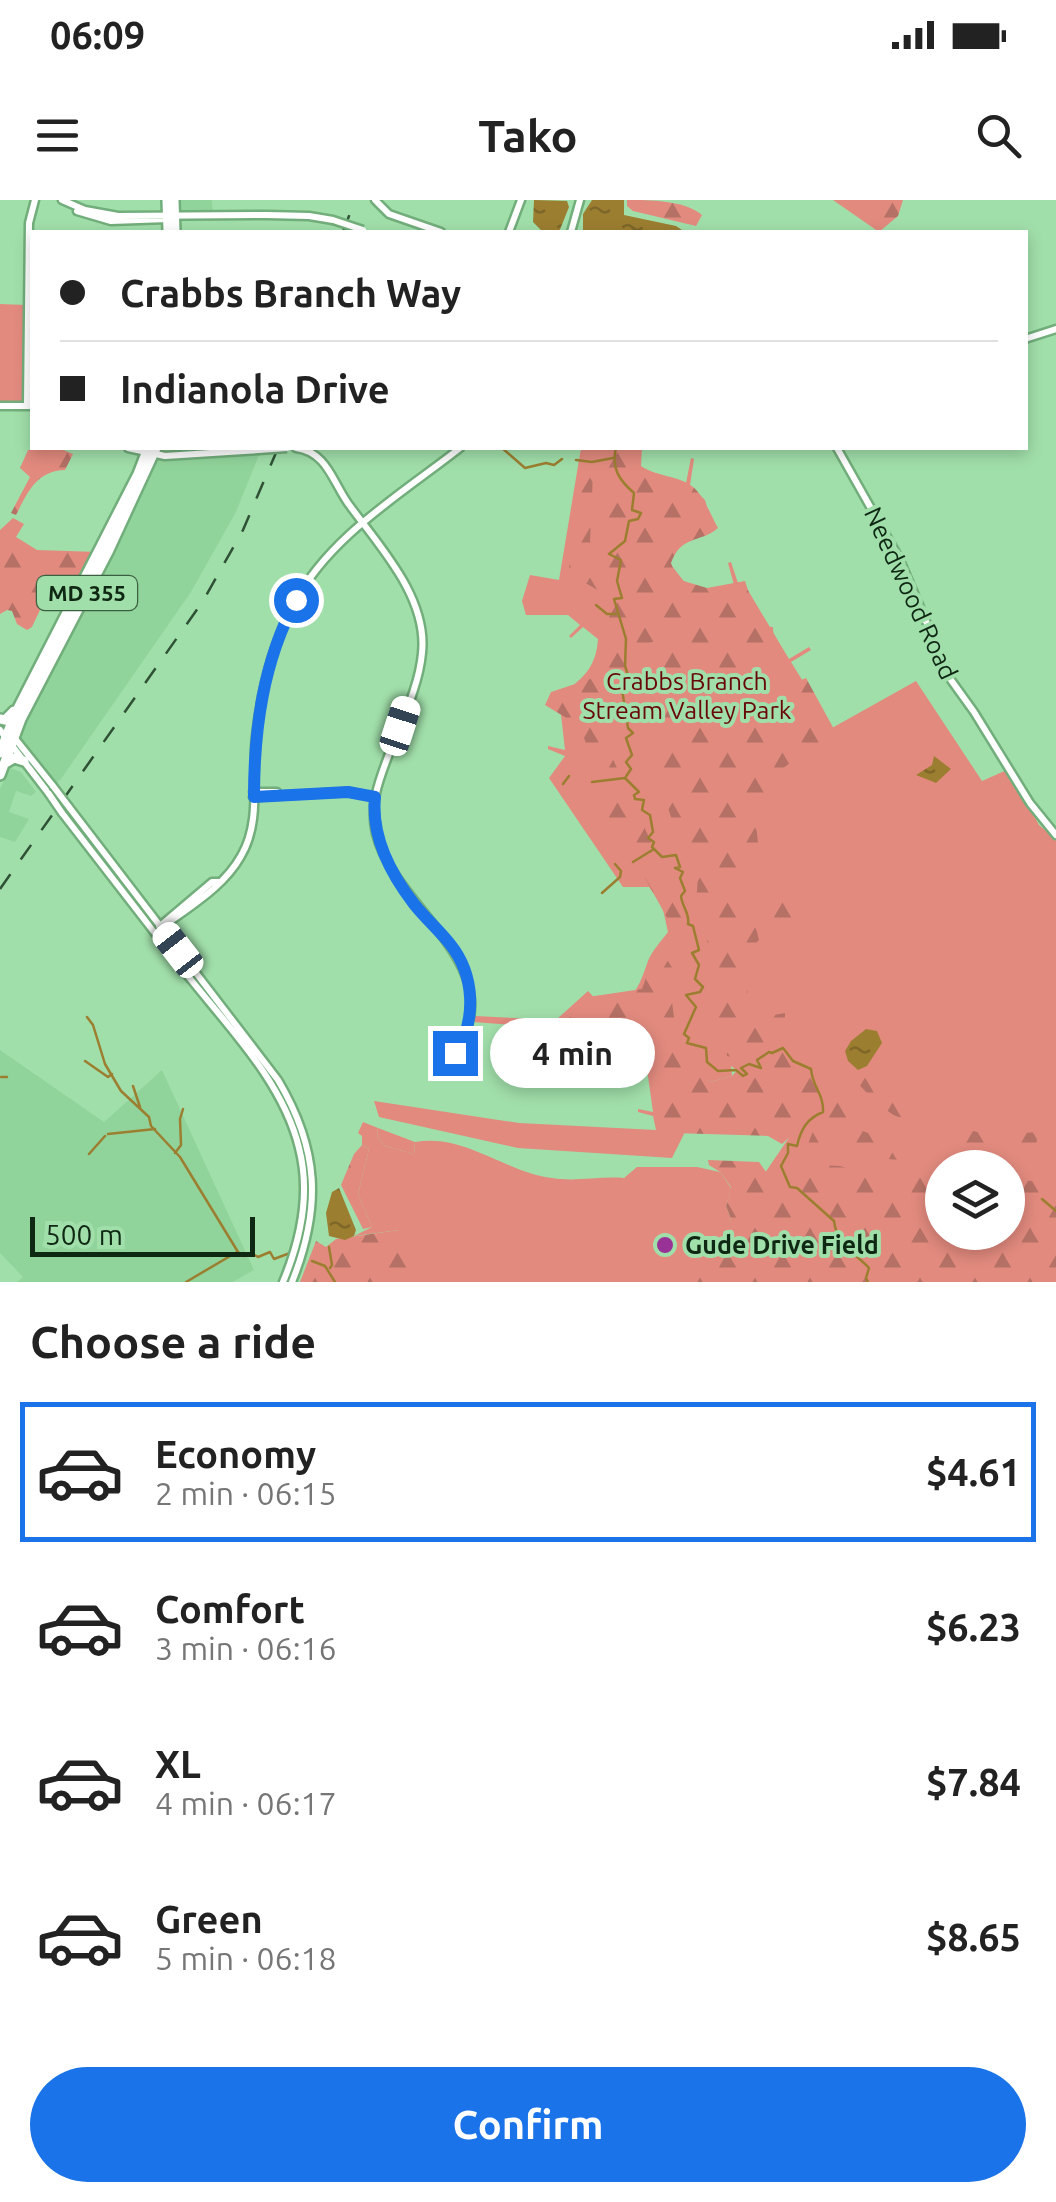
<!DOCTYPE html>
<html lang="en">
<head>
<meta charset="utf-8">
<style>
  :root { --surface:#fff; --page:#f2f2f2; --text:#222; --muted:#767676; --line:#e0e0e0; --accent:#1a73e8 }
  body { margin:0; font-family:Ubuntu,sans-serif; background:var(--page); color:var(--text); height:100vh; display:flex; flex-direction:column; font-size:38px; white-space:nowrap }
  * { box-sizing:border-box; margin:0 }
  p { font-size:32px; color:var(--muted) }
  .icon { flex:none; width:55px; height:55px; fill:none; stroke:currentColor; stroke-width:2; stroke-linecap:round; stroke-linejoin:round }
  .map { position:relative; height:1082px; overflow:hidden }
  .details { display:flex; flex-direction:column; background:var(--surface); flex:1 }
  .details>* { flex:none }
  .hud { position:absolute; left:30px; top:30px; width:998px; height:220px; border-radius:0px; box-shadow:0 5px 15px #0003; display:grid; align-content:center; height:220px; padding:0 30px; background:var(--surface) }
  .tools { position:absolute; left:925px; top:950px; display:grid; gap:20px }
  .tools a { display:grid; place-items:center; width:100px; height:100px; border-radius:50%; background:var(--surface); box-shadow:0 5px 15px #0003; font-size:50px }
  .scale { position:absolute; left:30px; bottom:25px; width:225px; box-sizing:border-box; padding-left:10px; border:5px solid #0f2814; border-top:0; font-size:28px; line-height:35px; white-space:nowrap; color:#0f2814; -webkit-text-stroke:8px #a1dfaa; paint-order:stroke }
  .end { position:absolute; width:45px; height:45px; margin:-22px; border:12px solid #1a73e8; background:#fff; box-shadow:0 0 0 5px #fff }
  .from { border-radius:50% }
  .bubble { position:absolute; height:70px; border-radius:35px; background:var(--surface); box-shadow:0 5px 15px #0003; font-size:32px; font-weight:700; line-height:70px; text-align:center }
  .car { position:absolute; width:30px; height:60px; margin:-30px -15px; border-radius:12px; box-shadow:0 0 8px 2px #0007; background:linear-gradient(#fff 24%,#345 0 40%,#fff 0 76%,#345 0 86%,#fff 0) }
  .hud b { display:flex; align-items:center; gap:35px; height:95px; font-size:38px }
  .hud b+b { border-top:2px solid var(--line) }
  .hud i { width:25px; height:25px; background:var(--text) }
  ul { padding:0; list-style:none }
  li { display:flex; align-items:center; gap:30px; height:140px; margin:0 20px 15px; padding:0 10px; border:5px solid transparent; border-radius:0px }
  li div { flex:1 }
  li b { display:block; font-size:38px }
  li em { font-style:normal; font-weight:700 }
  li.selected { border-color:var(--accent) }
  li>.icon { width:90px; height:90px; stroke-width:1.5 }
  h2 { padding:0 30px; font-size:45px; line-height:120px }
  .button { display:flex; gap:20px; margin-top:auto; padding:20px 30px }
  .button a { flex:1; height:115px; border-radius:60px; background:var(--accent); color:#fff; font-size:40px; font-weight:700; line-height:115px; text-align:center }
  .status { display:flex; justify-content:space-between; align-items:center; height:70px; padding:0 50px; background:var(--surface); direction:ltr }
  .status svg { height:28px; fill:currentColor }
  header { display:flex; justify-content:space-between; align-items:center; height:130px; padding:0 30px; background:var(--surface); font-size:45px; font-weight:700 }
  .map>svg:first-child { display:block }
</style>
</head>
<body>
<div class="status"><b>06:09</b><svg viewBox="0 0 49 12"><path d="M0 12V9h3v3zM5 12V6h3v6zM10 12V3h3v9zM15 12V0h3v12zM26 1h20v11H26zM47 4h2v5h-2z"/></svg></div>
<header><svg class="icon" aria-label="menu" viewBox="0 0 24 24"><path d="M4 6h16M4 12h16M4 18h16"/></svg>Tako<svg class="icon" aria-label="search" viewBox="0 0 24 24"><circle cx="10" cy="10" r="6"/><path d="M15 15l6 6"/></svg></header>
<div class="map">
<svg width="1056" height="1082" viewBox="0 0 1056 1082">
  <defs>
    <pattern id="forest-firs" width="22" height="20" patternUnits="userSpaceOnUse" patternTransform="scale(2.5)"><rect width="22" height="20" fill="#e28a7e"/><path d="M5 1l3.5 6h-7zM16 11l3.5 6h-7z" fill="#b67166"/></pattern>
    <pattern id="water-ripples" width="26" height="14" patternUnits="userSpaceOnUse" patternTransform="scale(2.5)"><rect width="26" height="14" fill="#9c7e30"/><path d="M2 4q2-2 4 0t4 0M15 11q2-2 4 0t4 0" fill="none" stroke="#7e6728"/></pattern>
  </defs>
  <rect width="100%" height="100%" fill="#a1dfaa"/>
  <path fill="#91d49b" d="M174,0H212L213,16L175,18Z
    M261,250L236,312L191,392L61,579L53,586L14,537L155,253L166,256Z
    M10,568L21,572L36,592L31,596L16,591L9,612L29,619L15,642L0,637V589Z
    M0,850L104,922L162,870L254,1070L233,1082H17L23,1077L0,1053Z"/>
  <path fill="#e28a7e" fill-rule="evenodd" d="M0,104L25,105L23,202L0,201Z
    M581,248H637L636,264L659,284L686,283L691,258L694,259L690,285L705,300L712,325L662,353L696,397L734,385L728,363L731,362L738,383L743,382L789,459L809,447L811,450L791,462L832,528L916,481L982,581L1009,569L1039,625L1056,639V1082H409L399,1030L354,1036L372,1027L358,994L369,949L362,945V936L358,933L363,922L378,928L377,937L385,946L414,954L415,942C464,933 505,972 552,978C575,982 600,976 624,978L637,967H697L720,972L731,988L726,1006L731,1019L716,1045L803,917L731,866L732,876L710,882L705,879L698,906L672,958L518,948L379,917L374,901L519,923L656,930L653,916L638,912V909L653,912L647,869H634V866H646L643,848C606,856 573,852 538,868L543,885L540,886L534,869H526L529,826L473,822L475,816L556,820L588,791L605,809C637,795 637,792 648,761C652,751 661,741 668,732L662,705L649,687H623L549,578L565,556L548,549V546L565,550L559,496C582,479 596,469 598,439L583,427L571,438L569,436L580,425L568,415H526L522,401L530,375L559,380ZM942,968H1008V1032H942Z"/>
  <path fill="url(#forest-firs)" d="M627,0C650,0 684,0 702,15L696,26L633,11L627,6Z
    M833,0H903L898,16L879,32Z
    M612,248H642L641,266C657,277 678,275 693,287C704,296 711,316 718,328C699,344 682,334 671,363L677,379L707,388L745,381L760,426L773,427L774,446L757,468L759,480L765,487L772,483L801,491L799,481L806,478L835,531L772,576L767,596L754,604L758,643L740,663V697L749,700L759,740L750,749L747,798L762,817L785,813C784,853 795,860 824,884L835,878L841,887L850,889L867,904L860,915L863,931L946,964L853,956L808,944L815,926H802L782,944L768,936L673,933L664,922L652,847L595,855L589,837L563,825L588,797L642,789L652,761L672,727L644,676L666,674L683,691L684,715L675,736L681,738L666,758L676,774C666,798 677,813 675,839L684,843L686,866L710,882L732,876L746,860L727,856L723,833H716L709,816L715,800L706,732L696,707L698,673L690,665L692,649L677,634L654,568L662,551L643,522L645,508L658,499L650,487L668,442H651L609,503L611,555L663,668L643,673L603,609L585,540L573,522L545,505L551,492L596,477L606,447L594,426L605,394L587,384H567L584,251L594,250L590,342L600,352L622,325L604,320L605,278Z
    M61,249L73,254L65,270C36,271 28,292 16,315L11,313L30,277L20,268L28,250Z
    M13,318L24,324L16,337L37,350L98,352L80,384L76,386L65,379L54,380L32,427L27,430L17,424L12,411L7,410L0,414V330Z
    M775,685L793,689L799,695C795,712 797,729 782,739C767,722 762,705 775,685Z
    M865,878L892,899L931,913L959,928L992,935L1038,932L1036,946C1022,952 1013,948 998,948C954,949 955,941 919,922C912,918 903,919 896,916C889,914 859,886 856,881Z
    M378,928L415,942L414,954L385,946L377,937Z
    M362,945L369,949L358,994L372,1027L363,1029L341,985L354,954Z
    M708,960L759,962L774,983L793,986L803,983L801,964L840,966L865,974L942,976V1032H1008V980L1056,982V1082H687L731,1019L726,1006L731,987L720,972L709,965Z
    M399,1030L412,1046L409,1082H300L316,1041L326,1047L336,1039Z"/>
  <path fill="url(#water-ripples)" d="M534,0L567,1L569,7L559,32H543L533,22Z
    M592,0H624V15L676,26L685,32H583V14Z
    M934,556L951,569L936,583L916,575L932,565Z
    M866,829L877,831L882,843L867,866L858,870L848,861L845,851L851,841Z
    M339,988L356,1030L354,1036L345,1040L329,1036L326,1013L332,992Z"/>
  <g fill="none" stroke-linecap="round" stroke-linejoin="round">
    <path stroke="#9c7e30" stroke-width="2.5" d="M502,248L525,268L546,263L554,265L562,259
      M616,248C611,268 619,280 634,293L632,310L641,313L638,319L629,321L625,341L609,354L621,360L617,381L622,398L614,399L626,439L625,466L631,484L622,489L628,528L633,533L626,538L632,555L626,562L631,569L625,578L639,592L634,595L635,599L644,600L642,610L650,615L653,632L648,638L654,642L652,647L662,657L676,655L680,667L675,668L683,672L680,678L685,691L681,696C682,707 690,713 688,724L693,726L699,750L692,753L699,765L695,779L703,787L700,792L686,795L696,807L684,834L689,838L687,843L706,848L707,862L718,871L736,870L743,876L747,874L741,868L749,864L761,868L757,860L769,852L772,853L783,848L793,861L811,869C812,886 824,894 823,912C808,918 801,928 797,946L788,944V953L781,966L790,987L797,988L834,1021C837,1046 855,1053 869,1068L866,1078L868,1082
      M847,258V259
      M576,260L592,262L613,258
      M850,263L857,276
      M596,405L607,414H616
      M592,582L625,578
      M563,584L569,576
      M633,662L654,649
      M602,693L620,677L621,671L615,664
      M87,817L93,825L105,864L121,891L149,917L151,926L180,957L238,1052L244,1056L253,1054L258,1057L270,1052L274,1059L290,1053
      M85,861L108,877L112,874
      M1,877H7
      M133,886L140,907
      M108,934L155,929
      M175,953L181,945L180,919L183,909
      M89,954L105,936
      M1042,999L1056,1011
      M329,1047L332,1065L330,1068
      M312,1061L325,1066L335,1082
      M186,1082L237,1052"/>
    <defs>
      <path id="secondary" d="M62,0L85,10L118,16L267,15L309,16L333,20
        M375,0L389,14L441,32
        M77,11L111,21L168,19
        M509,32L521,0
        M571,32L580,0
        M1025,139L1056,129
        M0,206H32
        M27,206L29,23L35,0
        M128,248L165,256L258,250
        M296,248C328,252 333,284 350,306C380,347 428,398 422,453C419,487 401,522 389,554C379,580 369,605 376,634C395,710 514,766 455,853
        M837,248L899,358L951,480L974,512L1030,603L1056,635
        M0,530L49,594
        M13,536L53,586
        M253,592H277
        M253,597L348,592L375,597
        M69,607L278,880C319,949 322,1007 292,1082
        M62,613C104,667 146,722 188,776C229,828 283,882 299,948C311,994 301,1039 283,1082
        M159,726L168,723C194,704 225,685 241,656C262,621 251,575 256,536C261,490 272,445 294,404C328,337 403,293 460,248
        M160,726L212,682H218"/>
      <path id="primary" d="M167,0L168,32
        M174,0L175,32
        M0,519L5,520L14,511
        M0,553L14,516L138,274L148,248
        M4,564L14,558L24,561
        M0,575L21,519L108,352L156,248"/>
    </defs>
    <use href="#secondary" stroke="#72ae7b" stroke-width="11"/>
    <use href="#primary" stroke="#72ae7b" stroke-width="14"/>
    <use href="#secondary" stroke="#fff" stroke-width="6"/>
    <use href="#primary" stroke="#fff" stroke-width="9"/>
    <path stroke="#2f5135" stroke-width="2.5" stroke-dasharray="18 18" stroke-linecap="butt" d="M343,32L355,0
      M0,689L203,401L243,330L278,248"/>
    <defs>
      <path id="secondary-bridge" d="M333,20L363,30
        M258,250L287,248
        M53,586L69,607
        M49,594L62,613"/>
    </defs>
    <use href="#secondary-bridge" stroke="#72ae7b" stroke-width="11" stroke-linecap="butt"/>
    <use href="#secondary-bridge" stroke="#fff" stroke-width="6"/>
  </g>
  <g fill="none" stroke-linecap="round" stroke-linejoin="round">
    <path stroke="#1a73e8" stroke-width="12" d="M296,400C263,462 254,529 254,597L348,592L375,597C371,637 390,673 414,704C425,718 439,730 450,744C475,775 477,821 455,853"/>
  </g>
  <circle fill="#983297" stroke="#a1dfaa" stroke-width="4" cx="665" cy="1045" r="10"/>
  <g text-anchor="middle" stroke-width="8" stroke-linejoin="round" paint-order="stroke">
    <rect fill="#a1dfaa" stroke="#3b5f41" stroke-width="2.5" x="37" y="376" width="100" height="34" rx="8"/>
    <g font-size="22" font-weight="bold" fill="#0f2814">
      <text x="87" y="401">MD 355</text>
    </g>
    <g font-size="25" fill="#0f2814" stroke="#a1dfaa">
      <text transform="translate(911 393) rotate(65)" y="9">Needwood Road</text>
    </g>
    <g font-size="25" fill="#670707" stroke="#a1dfaa">
      <text x="687" y="490">Crabbs Branch<tspan x="687" dy="29">Stream Valley Park</tspan></text>
    </g>
    <g font-size="25" font-weight="bold" fill="#0f2814" stroke="#a1dfaa" text-anchor="start">
      <text x="685" y="1054">Gude Drive Field</text>
    </g>
  </g>
</svg>
<div class="tools">
<a><svg class="icon" aria-label="layers" viewBox="0 0 24 24"><path d="M12 4l9 5-9 5-9-5zM3 14l9 5 9-5"/></svg></a>
</div>
<div class="scale">500 m</div>
<i class="end from" style="left:296px;top:400px"></i>
<i class="end" style="left:455px;top:853px"></i>
<div class="bubble" style="left:490px;top:818px;width:165px">4 min</div>
<i class="car" style="left:400px;top:526px;rotate:18deg"></i>
<i class="car" style="left:178px;top:750px;rotate:322deg"></i>
<div class="hud">
<b><i class="from"></i>Crabbs Branch Way</b>
<b><i></i>Indianola Drive</b>
</div>
</div>
<section class="details">
<h2>Choose a ride</h2>
<ul>
<li class="selected"><svg class="icon" aria-label="car" viewBox="0 0 24 24"><path d="M5 17H2v-5l4-1 3-4h7l3 4 3 1v5h-3M9 17h6M6 11h13"/><circle cx="7" cy="17" r="2"/><circle cx="17" cy="17" r="2"/></svg><div><b>Economy</b><p>2 min · 06:15</p></div><em>$4.61</em></li>
<li><svg class="icon" aria-label="car" viewBox="0 0 24 24"><path d="M5 17H2v-5l4-1 3-4h7l3 4 3 1v5h-3M9 17h6M6 11h13"/><circle cx="7" cy="17" r="2"/><circle cx="17" cy="17" r="2"/></svg><div><b>Comfort</b><p>3 min · 06:16</p></div><em>$6.23</em></li>
<li><svg class="icon" aria-label="car" viewBox="0 0 24 24"><path d="M5 17H2v-5l4-1 3-4h7l3 4 3 1v5h-3M9 17h6M6 11h13"/><circle cx="7" cy="17" r="2"/><circle cx="17" cy="17" r="2"/></svg><div><b>XL</b><p>4 min · 06:17</p></div><em>$7.84</em></li>
<li><svg class="icon" aria-label="car" viewBox="0 0 24 24"><path d="M5 17H2v-5l4-1 3-4h7l3 4 3 1v5h-3M9 17h6M6 11h13"/><circle cx="7" cy="17" r="2"/><circle cx="17" cy="17" r="2"/></svg><div><b>Green</b><p>5 min · 06:18</p></div><em>$8.65</em></li>
</ul>
<div class="button"><a>Confirm</a></div>
</section>
</body>
</html>
